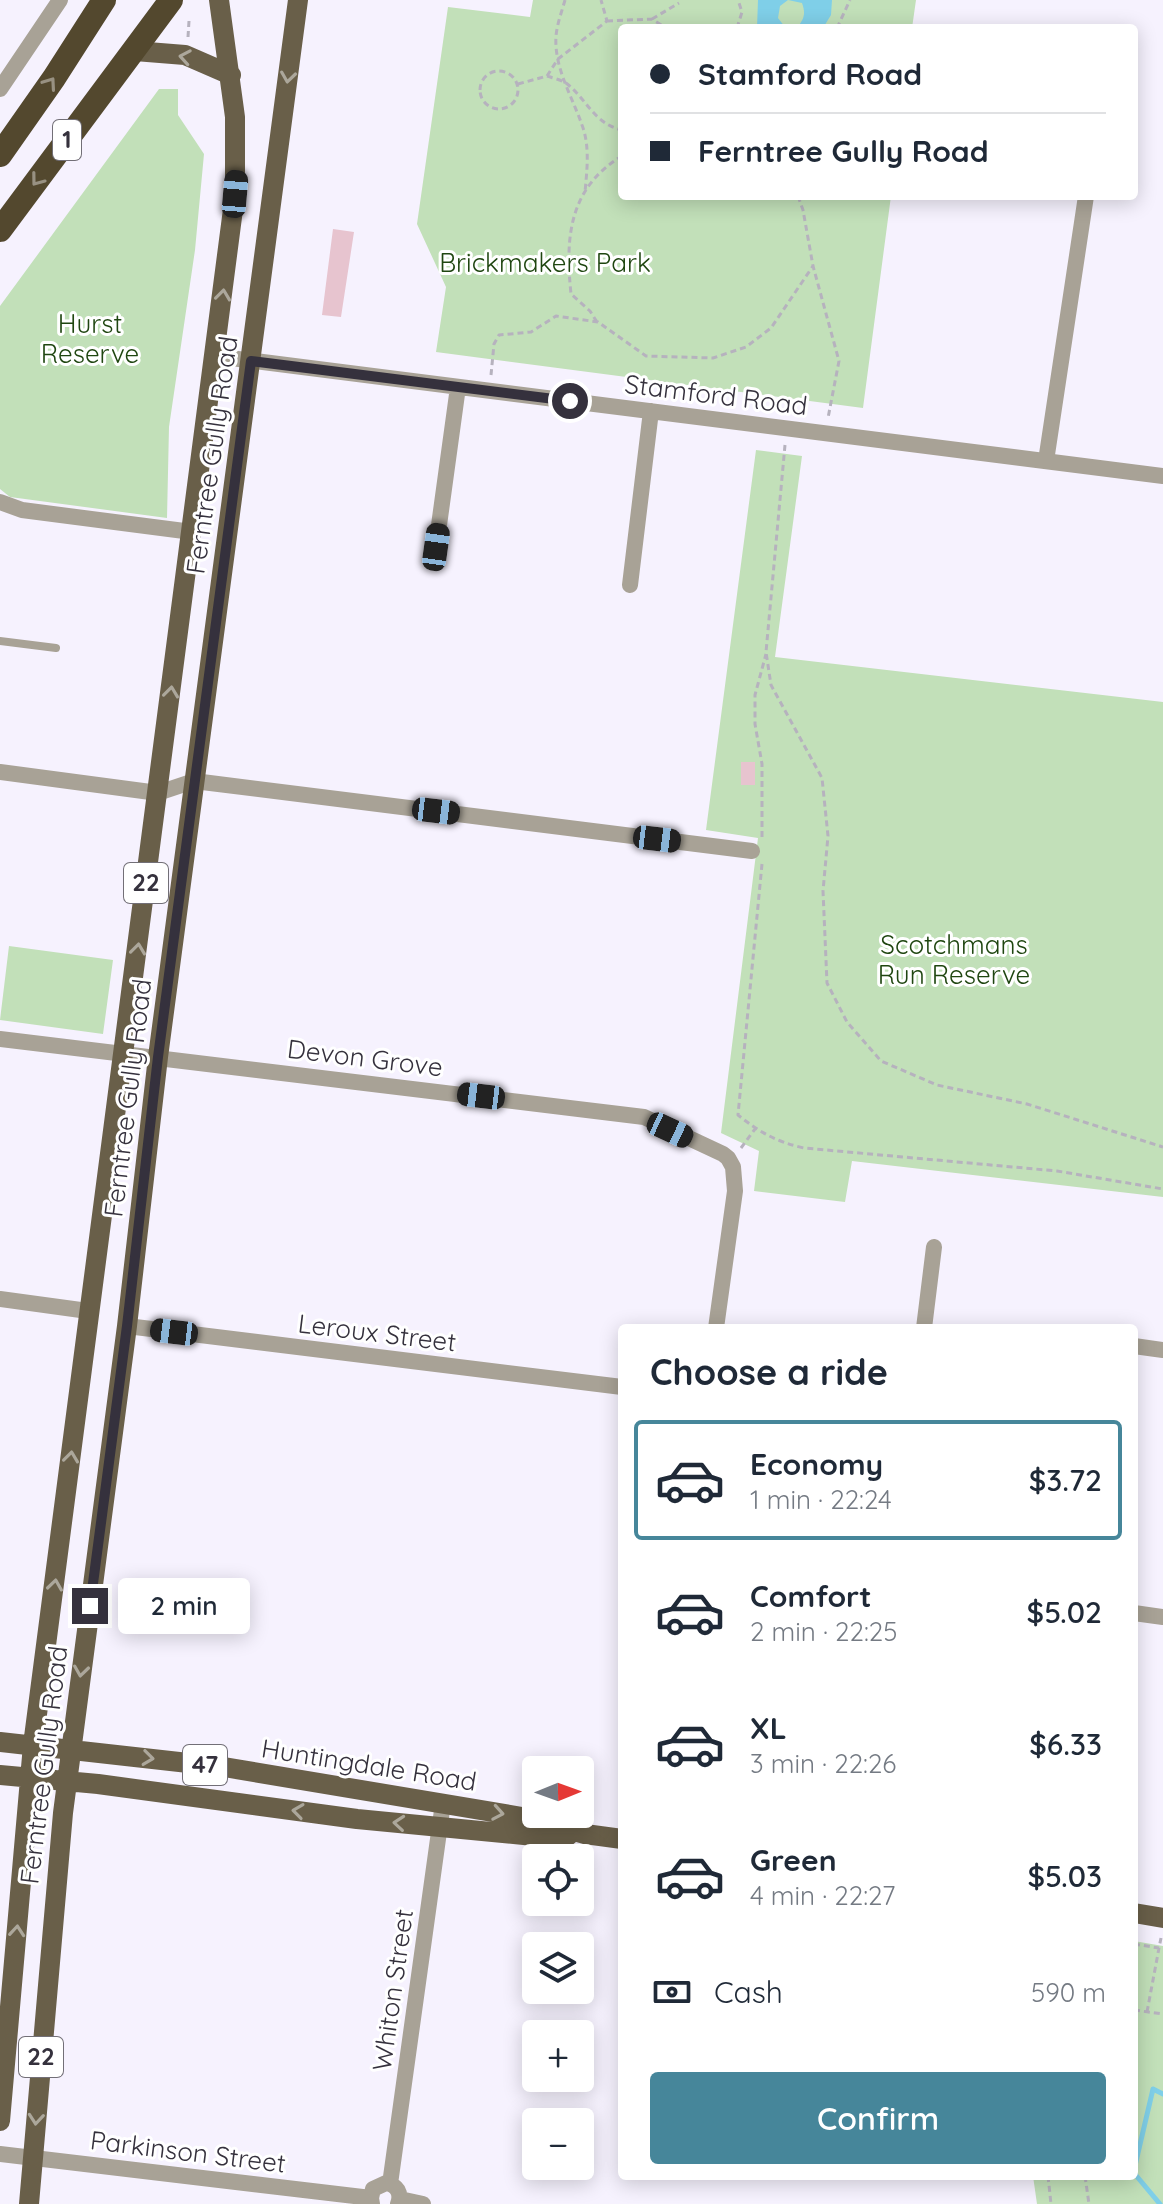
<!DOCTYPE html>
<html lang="en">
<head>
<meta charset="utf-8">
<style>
  :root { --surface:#fff; --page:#f2f2f3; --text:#1f2937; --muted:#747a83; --line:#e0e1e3; --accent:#46869a }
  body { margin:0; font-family:Quicksand,sans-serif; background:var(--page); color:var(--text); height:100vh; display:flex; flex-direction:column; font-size:30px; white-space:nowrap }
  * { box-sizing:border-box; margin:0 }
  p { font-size:26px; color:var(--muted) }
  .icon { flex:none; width:44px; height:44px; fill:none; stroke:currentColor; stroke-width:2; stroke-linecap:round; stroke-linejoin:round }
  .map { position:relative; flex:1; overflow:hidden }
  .sheet { position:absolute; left:618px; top:1324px; width:520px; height:856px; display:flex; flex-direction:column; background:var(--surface); border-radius:8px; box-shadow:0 4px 20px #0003 }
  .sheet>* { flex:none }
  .hud { position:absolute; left:618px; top:24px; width:520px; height:176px; border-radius:8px; box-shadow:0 4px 20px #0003; display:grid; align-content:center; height:176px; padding:0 32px; background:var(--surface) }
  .needle { width:52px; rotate:89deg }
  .controls { position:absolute; left:522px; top:1756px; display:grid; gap:16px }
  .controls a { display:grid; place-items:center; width:72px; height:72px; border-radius:8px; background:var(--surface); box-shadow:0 4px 20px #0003; font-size:40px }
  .end { position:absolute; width:36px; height:36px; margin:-18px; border:10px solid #35313d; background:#fff; box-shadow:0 0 0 4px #fff }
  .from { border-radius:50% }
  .bubble { position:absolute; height:56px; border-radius:8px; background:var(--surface); box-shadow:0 4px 20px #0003; font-size:26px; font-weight:600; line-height:56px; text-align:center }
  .car { position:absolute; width:24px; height:48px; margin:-24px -12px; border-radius:10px; box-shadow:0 0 6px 2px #0007; background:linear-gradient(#222 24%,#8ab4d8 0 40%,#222 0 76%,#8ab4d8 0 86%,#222 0) }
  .hud b { display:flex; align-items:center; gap:28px; height:76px; font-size:30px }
  .hud b+b { border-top:2px solid var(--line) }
  .hud i { width:20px; height:20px; background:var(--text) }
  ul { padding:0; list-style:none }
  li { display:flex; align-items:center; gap:24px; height:120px; margin:0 16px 12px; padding:0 16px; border:4px solid transparent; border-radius:8px }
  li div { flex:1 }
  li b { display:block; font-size:30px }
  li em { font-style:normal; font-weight:600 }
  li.selected { border-color:var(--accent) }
  li>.icon { width:72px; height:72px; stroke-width:1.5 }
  h2 { padding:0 32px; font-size:36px; line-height:96px }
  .pay { display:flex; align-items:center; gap:20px; height:88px; padding:0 32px; font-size:30px }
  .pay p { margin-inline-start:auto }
  .primary-button { display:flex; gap:16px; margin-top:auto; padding:16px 32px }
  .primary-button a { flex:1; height:92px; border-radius:8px; background:var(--accent); color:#fff; font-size:32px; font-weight:600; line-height:92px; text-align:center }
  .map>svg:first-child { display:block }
</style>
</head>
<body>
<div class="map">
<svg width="1163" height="2204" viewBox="0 0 1163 2204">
  <rect width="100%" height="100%" fill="#f6f2fe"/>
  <path fill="#c2e0b9" d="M533,0H916L912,28H622V196H891L863,408L436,352L446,287L417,224L448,7L530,17Z
    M159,89H178V115L204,154L195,250L169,427L167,518L10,497L0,489V306Z
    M756,450L802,456L775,657L1163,702V1197L852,1161L845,1202L754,1191L759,1151L721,1133L758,838L706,830Z
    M9,946L113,960L103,1034L0,1020Z
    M1134,1941L1163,1946V2204H1037L1033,2176H1134Z"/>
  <path fill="#7fcfe8" d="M758,0H832L831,15L823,28H797C804,19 806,14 802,3L788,0L780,6L778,18L785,27L792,28H757Z"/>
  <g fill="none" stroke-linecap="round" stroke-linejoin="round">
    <path stroke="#7fcfe8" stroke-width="5" d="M1134,2170L1153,2089L1163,2094
      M1134,2173L1160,2204"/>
  </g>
  <path fill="#e7c4cf" d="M333,229L354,232L341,317L322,315Z
    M741,762H755V785H741Z"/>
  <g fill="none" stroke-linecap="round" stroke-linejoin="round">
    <path stroke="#b6b2be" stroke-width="3" stroke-dasharray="6 4" stroke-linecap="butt" d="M565,0C562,11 557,24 556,36C554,68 572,96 582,125C590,146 587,170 585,192
      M652,19L679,3
      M607,21L652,19L666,28
      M737,28L742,12L738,0
      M837,28L850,0
      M188,37L189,21
      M480 90a19 19 0 1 1 38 0a19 19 0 1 1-38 0Z
      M547,76C553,78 561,80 566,83C586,98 594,124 622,130
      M518,84L547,76L558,59L607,21L601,0
      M798,196L803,210L813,266L839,361L828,418
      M597,322L590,311L571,294C565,237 569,188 622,156
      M491,375L494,344L499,335L531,332L556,316L598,322L646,356L713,358L746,347L771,328L813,266
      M785,445L766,652L771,685L822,778L828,836L823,891L827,983L847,1022L881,1061L937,1085L1027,1104L1163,1147
      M762,837V764L755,724V695L766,654
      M762,864L738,1115C759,1132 777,1142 804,1148L1057,1171L1163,1189
      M741,1148L755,1129
      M1134,1944L1159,1948L1161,1938
      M1134,2010L1163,2014
      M1147,2012L1159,1948
      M1048,2176L1051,2204
      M1085,2176L1089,2204"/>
    <path stroke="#a8a296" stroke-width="8" d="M0,641L56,648"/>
    <path stroke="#a8a296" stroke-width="16" d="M0,89L60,0
      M215,356L1163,476
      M1046,461L1086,196
      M0,502L22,510L192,532
      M436,547L458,387
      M630,585L651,411
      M0,772L158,793L194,781L752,851
      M0,1039L644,1117L723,1154L728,1158L733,1167L735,1191L716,1328
      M0,1299L88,1311
      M127,1326L622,1387
      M924,1328L934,1247
      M1134,1346L1163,1350
      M1134,1613L1163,1617
      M0,2154L371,2198
      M390,2184L443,1803
      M400,2199L423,2204
      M372,2204L371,2198L373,2189L386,2183C397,2185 402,2193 398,2204"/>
    <path stroke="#695f49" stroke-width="20" d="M135,51L185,55L231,75
      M0,1742L224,1767L528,1818L585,1834L622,1839
      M0,1775L98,1784L357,1819L544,1837L569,1835
      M1134,1913L1163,1918
      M0,2121L33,1745L235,194V117L219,0
      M29,2204L63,1813L127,1326L158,1057L298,0"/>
    <path stroke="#53482e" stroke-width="24" d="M0,155L54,78L104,0
      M0,230L171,0"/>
  </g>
  <defs><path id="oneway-chevron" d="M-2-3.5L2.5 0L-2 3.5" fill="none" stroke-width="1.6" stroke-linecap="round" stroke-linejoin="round" transform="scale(2)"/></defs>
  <g stroke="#aca79b">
    <use href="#oneway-chevron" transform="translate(185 57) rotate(-170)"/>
    <use href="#oneway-chevron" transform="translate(288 77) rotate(98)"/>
    <use href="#oneway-chevron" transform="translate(223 295) rotate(-83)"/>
    <use href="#oneway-chevron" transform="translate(171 692) rotate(-83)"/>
    <use href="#oneway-chevron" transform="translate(138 949) rotate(-83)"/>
    <use href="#oneway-chevron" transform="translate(71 1457) rotate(-83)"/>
    <use href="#oneway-chevron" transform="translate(55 1585) rotate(-82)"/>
    <use href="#oneway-chevron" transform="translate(81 1671) rotate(98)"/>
    <use href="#oneway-chevron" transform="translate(148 1758) rotate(7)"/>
    <use href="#oneway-chevron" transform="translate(298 1811) rotate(-172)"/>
    <use href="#oneway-chevron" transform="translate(498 1813) rotate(10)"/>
    <use href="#oneway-chevron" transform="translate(399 1823) rotate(-175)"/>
    <use href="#oneway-chevron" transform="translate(17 1931) rotate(-85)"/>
    <use href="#oneway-chevron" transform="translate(36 2119) rotate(95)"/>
  </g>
  <g stroke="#989182">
    <use href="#oneway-chevron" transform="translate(50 83) rotate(-55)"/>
    <use href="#oneway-chevron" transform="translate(37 180) rotate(127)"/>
  </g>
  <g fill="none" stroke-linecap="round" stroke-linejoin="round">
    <path stroke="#35313d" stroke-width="10" d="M90,1606L127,1326L158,1057L251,361L570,401"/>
  </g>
  <g text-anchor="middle" stroke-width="6" stroke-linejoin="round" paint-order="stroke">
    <g fill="#fff" stroke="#726f77" stroke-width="2">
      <rect x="53" y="120" width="28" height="40" rx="6"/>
      <rect x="124" y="863" width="44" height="40" rx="6"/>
      <rect x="183" y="1745" width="44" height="40" rx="6"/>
      <rect x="19" y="2037" width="44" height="40" rx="6"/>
    </g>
    <g font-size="24" font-weight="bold" fill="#35313d">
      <text x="67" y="148">1</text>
      <text x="146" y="891">22</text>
      <text x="205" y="1773">47</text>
      <text x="41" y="2065">22</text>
    </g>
    <g font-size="26" fill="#1f4610" stroke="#fff">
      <text x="545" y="272">Brickmakers Park</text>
      <text x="90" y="333">Hurst<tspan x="90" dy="30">Reserve</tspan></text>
      <text x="954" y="954">Scotchmans<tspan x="954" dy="30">Run Reserve</tspan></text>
    </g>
    <g font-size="26" fill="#35313d" stroke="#fff">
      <text transform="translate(716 395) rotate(7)" y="9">Stamford Road</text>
      <text transform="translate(212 455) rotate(-82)" y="9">Ferntree Gully Road</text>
      <text transform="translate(365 1058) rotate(7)" y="9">Devon Grove</text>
      <text transform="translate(128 1098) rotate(-83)" y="9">Ferntree Gully Road</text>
      <text transform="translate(377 1333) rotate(7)" y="9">Leroux Street</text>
      <text transform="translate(44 1765) rotate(-83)" y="9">Ferntree Gully Road</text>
      <text transform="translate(369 1765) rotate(9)" y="9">Huntingdale Road</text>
      <text transform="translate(393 1990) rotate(-82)" y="9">Whiton Street</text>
      <text transform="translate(188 2152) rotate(7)" y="9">Parkinson Street</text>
    </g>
  </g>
</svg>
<div class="controls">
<a><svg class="needle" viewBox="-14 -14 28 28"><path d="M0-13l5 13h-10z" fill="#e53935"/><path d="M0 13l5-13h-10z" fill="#747a83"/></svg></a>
<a><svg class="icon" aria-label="locate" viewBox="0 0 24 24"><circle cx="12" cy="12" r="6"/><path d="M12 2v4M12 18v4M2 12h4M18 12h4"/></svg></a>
<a><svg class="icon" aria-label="layers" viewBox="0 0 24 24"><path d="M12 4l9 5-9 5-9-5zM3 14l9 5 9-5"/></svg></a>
<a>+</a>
<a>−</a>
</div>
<i class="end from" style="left:570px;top:401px"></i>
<i class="end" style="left:90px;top:1606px"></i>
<div class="bubble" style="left:118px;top:1578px;width:132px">2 min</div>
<i class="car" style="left:235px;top:194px;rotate:5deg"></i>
<i class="car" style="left:436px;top:547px;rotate:8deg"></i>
<i class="car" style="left:436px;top:811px;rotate:97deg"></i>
<i class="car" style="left:657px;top:839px;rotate:97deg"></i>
<i class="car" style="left:481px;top:1096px;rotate:277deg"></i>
<i class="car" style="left:670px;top:1130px;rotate:115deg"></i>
<i class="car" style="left:174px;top:1332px;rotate:277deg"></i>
<div class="hud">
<b><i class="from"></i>Stamford Road</b>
<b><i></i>Ferntree Gully Road</b>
</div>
<section class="sheet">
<h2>Choose a ride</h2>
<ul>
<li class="selected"><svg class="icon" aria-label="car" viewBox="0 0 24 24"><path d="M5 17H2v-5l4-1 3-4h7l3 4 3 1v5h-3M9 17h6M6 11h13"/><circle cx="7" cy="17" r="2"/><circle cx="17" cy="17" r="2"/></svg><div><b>Economy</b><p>1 min · 22:24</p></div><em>$3.72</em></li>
<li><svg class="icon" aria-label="car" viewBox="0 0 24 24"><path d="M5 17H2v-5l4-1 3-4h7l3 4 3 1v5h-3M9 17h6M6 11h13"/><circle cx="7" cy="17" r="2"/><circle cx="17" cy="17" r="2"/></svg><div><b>Comfort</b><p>2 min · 22:25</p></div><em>$5.02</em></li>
<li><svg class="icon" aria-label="car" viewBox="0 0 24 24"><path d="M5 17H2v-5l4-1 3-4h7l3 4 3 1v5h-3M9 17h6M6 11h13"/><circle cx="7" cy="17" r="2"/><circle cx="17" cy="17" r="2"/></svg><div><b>XL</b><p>3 min · 22:26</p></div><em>$6.33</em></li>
<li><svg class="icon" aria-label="car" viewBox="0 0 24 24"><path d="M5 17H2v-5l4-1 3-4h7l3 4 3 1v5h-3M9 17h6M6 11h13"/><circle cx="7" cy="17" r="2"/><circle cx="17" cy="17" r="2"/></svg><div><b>Green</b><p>4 min · 22:27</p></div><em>$5.03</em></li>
</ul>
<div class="pay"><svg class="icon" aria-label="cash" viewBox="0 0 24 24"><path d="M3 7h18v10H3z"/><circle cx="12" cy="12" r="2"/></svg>Cash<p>590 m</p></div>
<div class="primary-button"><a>Confirm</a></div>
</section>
</div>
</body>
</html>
